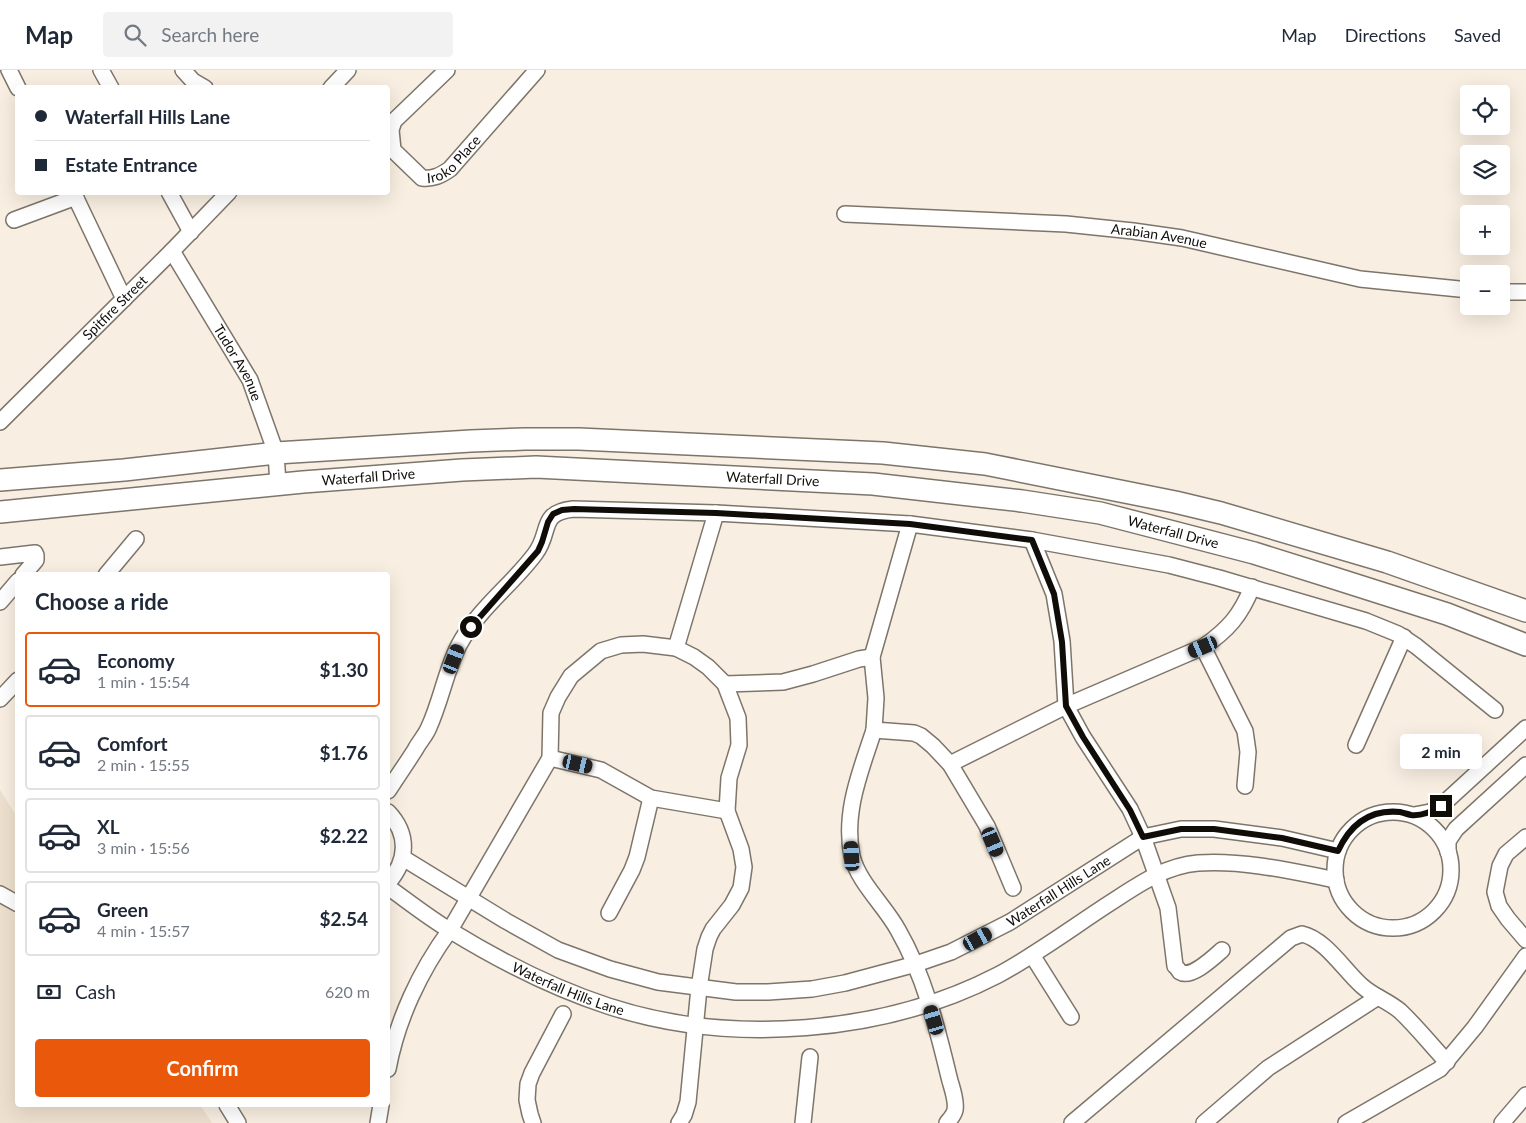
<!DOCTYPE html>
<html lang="en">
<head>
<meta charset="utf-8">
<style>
  :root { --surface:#fff; --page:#f2f2f3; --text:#1f2937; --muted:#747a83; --line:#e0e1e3; --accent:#ea580c }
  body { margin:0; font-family:Lato,sans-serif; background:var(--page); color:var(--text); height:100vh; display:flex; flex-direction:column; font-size:19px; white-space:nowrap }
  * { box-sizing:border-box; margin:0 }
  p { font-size:16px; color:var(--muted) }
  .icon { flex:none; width:28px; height:28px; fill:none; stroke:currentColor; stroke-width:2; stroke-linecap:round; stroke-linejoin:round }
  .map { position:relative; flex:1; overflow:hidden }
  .details { position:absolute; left:15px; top:502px; width:375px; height:535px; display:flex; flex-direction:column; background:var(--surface); border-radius:5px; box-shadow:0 5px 20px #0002 }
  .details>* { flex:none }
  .hud { position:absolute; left:15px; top:15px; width:375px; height:110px; border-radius:5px; box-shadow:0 5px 20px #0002; display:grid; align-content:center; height:110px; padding:0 20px; background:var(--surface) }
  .fabs { position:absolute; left:1460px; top:15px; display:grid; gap:10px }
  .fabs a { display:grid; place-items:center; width:50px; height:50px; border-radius:5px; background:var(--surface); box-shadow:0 5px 20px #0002; font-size:25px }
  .end { position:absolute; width:22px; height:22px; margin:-11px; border:6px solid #100d09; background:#fff; box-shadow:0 0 0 2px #fff }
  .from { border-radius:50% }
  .bubble { position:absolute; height:35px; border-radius:5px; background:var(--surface); box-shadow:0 5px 20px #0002; font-size:16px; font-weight:700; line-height:35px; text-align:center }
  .car { position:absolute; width:15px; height:30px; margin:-15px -8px; border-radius:6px; box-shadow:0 0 4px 1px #0007; background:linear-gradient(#222 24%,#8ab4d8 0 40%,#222 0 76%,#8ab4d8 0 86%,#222 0) }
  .hud b { display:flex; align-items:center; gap:18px; height:48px; font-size:19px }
  .hud b+b { border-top:1px solid var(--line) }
  .hud i { width:12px; height:12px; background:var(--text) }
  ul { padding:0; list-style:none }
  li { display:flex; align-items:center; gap:15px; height:75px; margin:0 10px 8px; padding:0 10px; border:2px solid var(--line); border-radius:5px }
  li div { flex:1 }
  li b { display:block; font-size:19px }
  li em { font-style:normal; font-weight:700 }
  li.active { border-color:var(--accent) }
  li>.icon { width:45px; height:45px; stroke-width:1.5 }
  h2 { padding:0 20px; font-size:22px; line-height:60px }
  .pay { display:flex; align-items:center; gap:12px; height:55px; padding:0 20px; font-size:19px }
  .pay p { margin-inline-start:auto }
  .button { display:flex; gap:10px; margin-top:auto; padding:10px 20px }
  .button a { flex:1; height:58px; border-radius:5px; background:var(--accent); color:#fff; font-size:20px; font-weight:700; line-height:58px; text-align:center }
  header { display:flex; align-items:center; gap:30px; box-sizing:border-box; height:70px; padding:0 25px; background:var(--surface); border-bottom:1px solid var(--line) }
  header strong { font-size:24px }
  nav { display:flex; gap:28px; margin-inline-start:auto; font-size:18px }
  .search { width:350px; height:45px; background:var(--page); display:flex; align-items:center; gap:12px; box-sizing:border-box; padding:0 18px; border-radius:5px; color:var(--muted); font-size:19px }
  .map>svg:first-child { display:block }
</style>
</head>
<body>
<header>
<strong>Map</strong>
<div class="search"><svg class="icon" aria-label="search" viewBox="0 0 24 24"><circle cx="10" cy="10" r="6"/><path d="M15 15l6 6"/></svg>Search here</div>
<nav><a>Map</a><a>Directions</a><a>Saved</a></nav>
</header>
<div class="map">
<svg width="1526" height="1053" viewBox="0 0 1526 1053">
  <rect width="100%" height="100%" fill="#f8eee1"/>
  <path fill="#eee0ce" d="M0,720L17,747L18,1035H200L212,1053H0Z"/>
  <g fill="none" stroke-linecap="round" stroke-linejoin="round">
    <defs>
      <g id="street">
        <path d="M9,0L18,18"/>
        <path d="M101,0L111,18"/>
        <path d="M183,0L193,11L205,18"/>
        <path id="s1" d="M447,0L394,51L391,60L393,80L422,108C433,109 440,106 450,99L537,0"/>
        <path d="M331,18L348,0"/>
        <path d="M73,122L124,229"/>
        <path d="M169,122L191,162"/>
        <path id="s2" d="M845,144L1066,154L1133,161L1182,168L1360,209L1469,220"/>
        <path d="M14,150L76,127"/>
        <path id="s3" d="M172,181L250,310L276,383L278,414"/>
        <path d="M1501,222H1526"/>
        <path id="s4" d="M0,352L172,181L229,122"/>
        <path d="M910,454L872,587L876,628L874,660L914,663L921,666L933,676L950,694L987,756L1013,818"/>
        <path d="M1032,470L1054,524L1062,571L1066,636L1083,667L1130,739L1143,767L1168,838L1175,896C1176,896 1180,902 1180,902C1191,909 1214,887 1222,880"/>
        <path d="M0,487L35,483L36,485V490L23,505"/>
        <path d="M106,505L136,469"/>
        <path d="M0,532L18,511"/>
        <path d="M1203,577L1245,661L1248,682L1245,716"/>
        <path d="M676,578L716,443L910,454L1032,470L1169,495L1219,508L1366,551L1398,564L1416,576L1495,640"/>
        <path d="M725,614L783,612L813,604L859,589L872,587"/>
        <path d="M0,629L18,610"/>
        <path d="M874,660C861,700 843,742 852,786C858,812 885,836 898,860C924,905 937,957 949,1007C951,1016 957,1030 955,1040C954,1045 950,1049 947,1053"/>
        <path d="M1356,675L1404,567"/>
        <path d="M550,688L601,700L651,728L727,741"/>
        <path d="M950,694L1066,636L1203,577C1228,560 1241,545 1252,517"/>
        <path d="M388,721C397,707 406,694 415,680C419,672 426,665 429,657C441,631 446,600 459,575C478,539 512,515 535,484C552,462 538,443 573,439L716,443"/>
        <path d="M388,742C409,764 408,790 388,813"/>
        <circle cx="1393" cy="800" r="58"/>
        <path d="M1414,745L1430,742L1441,736L1526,658"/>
        <path d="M1526,767L1506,784L1500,796L1495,822L1499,836L1508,849L1526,870"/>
        <path d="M1448,782V771L1456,759L1526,695"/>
        <path id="s5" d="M403,788L506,851L558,880L610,899L658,912L736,922H768L812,919L845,913L916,894L951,882L1010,852L1143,767L1181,759H1214L1282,768L1338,781"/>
        <path id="s6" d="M388,817C409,832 429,848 451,861C500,891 553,918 608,936C730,976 884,964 998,905C1037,884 1073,857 1110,833C1138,815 1164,796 1198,793C1244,790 1291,801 1336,810"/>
        <path d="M0,824L18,834"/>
        <path d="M609,843L632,800L637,787L651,728"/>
        <path d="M1032,885L1071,947"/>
        <path d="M388,999C397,950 420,901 450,860L550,688L551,643L558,627L571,606L601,581L621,575L643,574L676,578L694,587L708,597L725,614L738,648L739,675L729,708L727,741L741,779L744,797L741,818L732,835L713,859L709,867L705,879L699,918L688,1032L684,1045L679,1053"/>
        <path d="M227,1035L238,1053"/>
        <path d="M378,1053L381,1035"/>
        <path d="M533,1053L530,1044L527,1030L528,1014L532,1003L563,944"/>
        <path d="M803,1053L810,987"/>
        <path d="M1072,1053L1291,868L1302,864C1325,869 1344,900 1362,916C1373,926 1388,931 1400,941C1417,957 1431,975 1447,992"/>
        <path d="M1204,1053L1268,998L1378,927"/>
        <path d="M1346,1053L1440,999L1475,957L1526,886"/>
        <path d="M1502,1053L1526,1025"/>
      </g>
      <g id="secondary">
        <path d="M0,410L124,400L276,383L471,371L525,369H579L883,383L985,394L1175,432L1221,443L1387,492L1526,541"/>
        <path id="s7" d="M0,442L303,412L462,400L536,397L873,414L1022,431L1100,443L1254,483L1337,509L1447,544L1526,575"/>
      </g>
    </defs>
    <use href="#street" stroke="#7d756a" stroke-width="18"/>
    <use href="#secondary" stroke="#7d756a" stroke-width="24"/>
    <use href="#street" stroke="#fff" stroke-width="15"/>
    <use href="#secondary" stroke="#fff" stroke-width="21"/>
  </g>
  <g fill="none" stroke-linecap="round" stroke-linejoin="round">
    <path stroke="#100d09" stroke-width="6" d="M471,557L538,481L542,472L548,452L553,444L562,440L574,439L716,443L910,454L1032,470L1054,524L1062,572L1066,636L1083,667L1130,740L1143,767L1181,759H1214L1282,768L1338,781C1350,755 1370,739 1400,742C1404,743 1407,744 1411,745C1421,746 1433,741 1441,736"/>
  </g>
  <g text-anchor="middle" stroke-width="4.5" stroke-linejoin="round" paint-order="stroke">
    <g font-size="14" fill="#100d09" stroke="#f8eee1">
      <text dy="5" stroke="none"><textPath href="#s1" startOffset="182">Iroko Place</textPath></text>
      <text dy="5" stroke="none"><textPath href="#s2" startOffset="315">Arabian Avenue</textPath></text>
      <text dy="5" stroke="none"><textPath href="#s4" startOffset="162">Spitfire Street</textPath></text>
      <text dy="5" stroke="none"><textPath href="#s3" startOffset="130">Tudor Avenue</textPath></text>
      <text dy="5" stroke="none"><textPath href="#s7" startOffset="370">Waterfall Drive</textPath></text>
      <text dy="5" stroke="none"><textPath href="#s7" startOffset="775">Waterfall Drive</textPath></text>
      <text dy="5" stroke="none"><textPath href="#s7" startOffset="1180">Waterfall Drive</textPath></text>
      <text dy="5" stroke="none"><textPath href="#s5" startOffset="708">Waterfall Hills Lane</textPath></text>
      <text dy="5" stroke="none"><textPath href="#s6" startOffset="208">Waterfall Hills Lane</textPath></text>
    </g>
  </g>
</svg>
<div class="fabs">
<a><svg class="icon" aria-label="locate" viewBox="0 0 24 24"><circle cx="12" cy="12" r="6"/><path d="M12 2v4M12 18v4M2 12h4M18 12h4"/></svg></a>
<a><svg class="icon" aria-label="layers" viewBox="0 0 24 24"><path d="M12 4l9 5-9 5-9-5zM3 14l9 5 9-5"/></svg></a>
<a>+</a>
<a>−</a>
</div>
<i class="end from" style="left:471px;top:557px"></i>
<i class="end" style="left:1441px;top:736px"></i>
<div class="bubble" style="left:1400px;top:664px;width:82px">2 min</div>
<i class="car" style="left:1203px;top:577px;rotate:247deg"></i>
<i class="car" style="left:454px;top:589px;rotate:21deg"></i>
<i class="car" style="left:578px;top:694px;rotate:103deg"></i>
<i class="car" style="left:993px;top:772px;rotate:157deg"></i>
<i class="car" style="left:852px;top:786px;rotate:356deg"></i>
<i class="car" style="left:978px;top:869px;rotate:61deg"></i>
<i class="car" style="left:934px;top:950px;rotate:343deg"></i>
<div class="hud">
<b><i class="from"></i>Waterfall Hills Lane</b>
<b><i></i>Estate Entrance</b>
</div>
<section class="details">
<h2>Choose a ride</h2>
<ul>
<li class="active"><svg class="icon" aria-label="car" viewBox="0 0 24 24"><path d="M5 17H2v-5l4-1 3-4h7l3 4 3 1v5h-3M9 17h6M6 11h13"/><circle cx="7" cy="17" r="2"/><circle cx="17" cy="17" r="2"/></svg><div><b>Economy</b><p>1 min · 15:54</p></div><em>$1.30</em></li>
<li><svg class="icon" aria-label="car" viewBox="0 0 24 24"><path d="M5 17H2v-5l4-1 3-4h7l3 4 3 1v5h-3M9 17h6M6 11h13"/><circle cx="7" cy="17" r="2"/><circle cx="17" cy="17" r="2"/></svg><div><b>Comfort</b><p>2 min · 15:55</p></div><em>$1.76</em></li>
<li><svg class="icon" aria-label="car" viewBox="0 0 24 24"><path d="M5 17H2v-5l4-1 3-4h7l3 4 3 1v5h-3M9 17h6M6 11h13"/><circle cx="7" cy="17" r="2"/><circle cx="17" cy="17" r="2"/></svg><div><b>XL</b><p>3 min · 15:56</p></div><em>$2.22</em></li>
<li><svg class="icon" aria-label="car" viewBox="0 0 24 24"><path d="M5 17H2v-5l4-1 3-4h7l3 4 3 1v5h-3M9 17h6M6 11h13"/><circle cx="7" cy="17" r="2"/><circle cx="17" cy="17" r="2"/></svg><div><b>Green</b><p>4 min · 15:57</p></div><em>$2.54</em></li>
</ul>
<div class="pay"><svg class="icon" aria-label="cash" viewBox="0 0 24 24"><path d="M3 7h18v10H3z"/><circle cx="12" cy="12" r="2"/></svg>Cash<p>620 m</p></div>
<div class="button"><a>Confirm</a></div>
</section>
</div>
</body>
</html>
